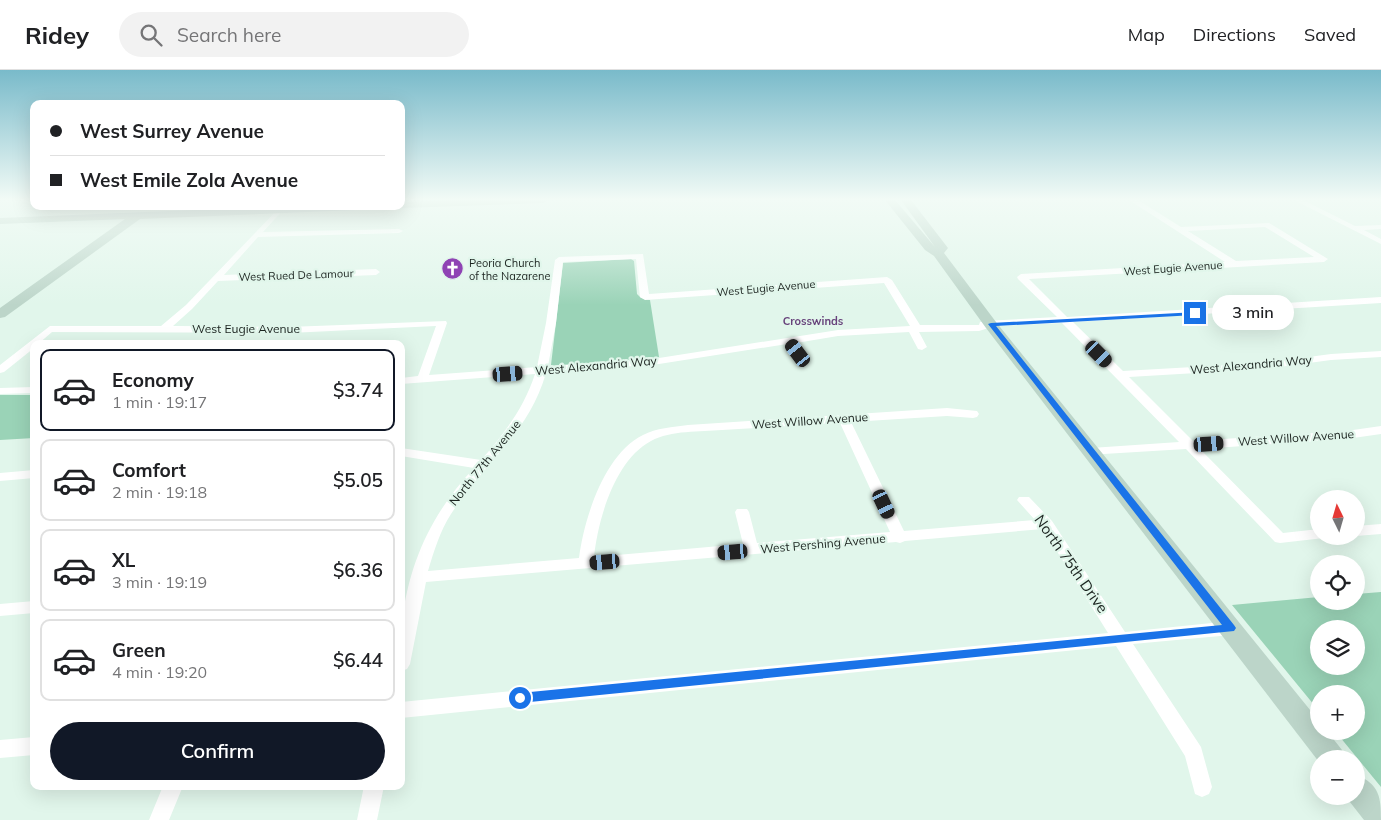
<!DOCTYPE html>
<html lang="en">
<head>
<meta charset="utf-8">
<style>
  :root { --surface:#fff; --page:#f2f2f2; --text:#202124; --muted:#757577; --line:#e0e0e0; --accent:#111827 }
  body { margin:0; font-family:Mulish,sans-serif; background:var(--page); color:var(--text); height:100vh; display:flex; flex-direction:column; font-size:19px; white-space:nowrap }
  * { box-sizing:border-box; margin:0 }
  p { font-size:16px; color:var(--muted) }
  .icon { flex:none; width:28px; height:28px; fill:none; stroke:currentColor; stroke-width:2; stroke-linecap:round; stroke-linejoin:round }
  .map { position:relative; flex:1; overflow:hidden }
  .side { position:absolute; left:30px; top:270px; width:375px; height:450px; display:flex; flex-direction:column; background:var(--surface); border-radius:10px; box-shadow:0 5px 20px #0002 }
  .side>* { flex:none }
  .guide { position:absolute; left:30px; top:30px; width:375px; height:110px; border-radius:10px; box-shadow:0 5px 20px #0002; display:grid; align-content:center; height:110px; padding:0 20px; background:var(--surface) }
  .needle { width:32px; rotate:355deg }
  .controls { position:absolute; left:1310px; top:420px; display:grid; gap:10px }
  .controls a { display:grid; place-items:center; width:55px; height:55px; border-radius:50%; background:var(--surface); box-shadow:0 5px 20px #0002; font-size:25px }
  .end { position:absolute; width:22px; height:22px; margin:-11px; border:6px solid #1a73e8; background:#fff; box-shadow:0 0 0 2px #fff }
  .from { border-radius:50% }
  .bubble { position:absolute; height:35px; border-radius:18px; background:var(--surface); box-shadow:0 5px 20px #0002; font-size:16px; font-weight:600; line-height:35px; text-align:center }
  .car { position:absolute; width:15px; height:30px; margin:-15px -8px; border-radius:6px; box-shadow:0 0 4px 1px #0007; background:linear-gradient(#222 24%,#8ab4d8 0 40%,#222 0 76%,#8ab4d8 0 86%,#222 0) }
  .guide b { display:flex; align-items:center; gap:18px; height:48px; font-size:19px }
  .guide b+b { border-top:1px solid var(--line) }
  .guide i { width:12px; height:12px; background:var(--text) }
  ul { padding:9px 0 0; list-style:none }
  li { display:flex; align-items:center; gap:15px; height:82px; margin:0 10px 8px; padding:0 10px; border:2px solid var(--line); border-radius:10px }
  li div { flex:1 }
  li b { display:block; font-size:19px }
  li em { font-style:normal; font-weight:600 }
  li.selected { border-color:var(--accent) }
  li>.icon { width:45px; height:45px; stroke-width:1.5 }
  .button { display:flex; gap:10px; margin-top:auto; padding:10px 20px }
  .button a { flex:1; height:58px; border-radius:30px; background:var(--accent); color:#fff; font-size:20px; font-weight:600; line-height:58px; text-align:center }
  header { display:flex; align-items:center; gap:30px; box-sizing:border-box; height:70px; padding:0 25px; background:var(--surface); border-bottom:1px solid var(--line) }
  header strong { font-size:24px }
  nav { display:flex; gap:28px; margin-inline-start:auto; font-size:18px }
  .search { width:350px; height:45px; background:var(--page); display:flex; align-items:center; gap:12px; box-sizing:border-box; padding:0 18px; border-radius:28px; color:var(--muted); font-size:19px }
  .map>svg:first-child { display:block }
</style>
</head>
<body>
<header>
<strong>Ridey</strong>
<div class="search"><svg class="icon" aria-label="search" viewBox="0 0 24 24"><circle cx="10" cy="10" r="6"/><path d="M15 15l6 6"/></svg>Search here</div>
<nav><a>Map</a><a>Directions</a><a>Saved</a></nav>
</header>
<div class="map">
<svg width="1381" height="750" viewBox="0 0 1381 750">
  <rect width="100%" height="100%" fill="#e1f6eb"/>
  <path fill="#9ad3b7" fill-rule="evenodd" d="M631,189L634,191L637,224L641,228L650,230L659,287L558,297L551,295L563,193Z
    M0,325H34V368L0,370Z
    M1381,522V717L1335,661H1356V624H1319V641L1232,535L1319,527V531H1356V524ZM1319,559H1356V596H1319Z"/>
  <g fill="none" stroke-linecap="round" stroke-linejoin="round">
    <path fill="#fff" fill-rule="evenodd" d="M1129,130H1138L1181,157L1269,153L1328,189L1324,192L1029,209L1067,247L1381,227V233L1073,252L1123,301L1264,293L1331,284L1381,281V287L1331,290L1264,299L1129,307L1193,371L1346,361L1381,356V364L1346,369L1200,379L1283,463L1319,459V466H1325L1324,468L1280,473L1275,472L1186,379L1087,385L1085,382L1091,378L1179,372L1062,253L995,256L979,261L919,262L927,277L922,280L918,279L909,262L838,266L796,273L803,283L798,286L794,285L787,274L659,294L546,303C528,365 484,393 451,444C440,461 434,481 428,501L579,488C584,449 604,384 643,365C656,358 673,357 688,355L947,338L977,341L979,344L977,347L973,348L947,346L851,352L904,461L1035,450L1017,430L1019,427H1029L1052,451L1125,562L1231,551L1237,553L1239,558L1237,563L1231,565L1133,574L1201,677L1212,717L1209,724L1202,727L1195,724L1185,686L1116,576L401,648V632L1108,563L1043,459L905,471L900,473L896,472L426,512L410,594L407,599L401,601C401,585 399,567 402,551C410,490 432,443 474,398L401,386V378L481,390C504,364 524,338 535,304L401,314V308L418,306L436,256L289,263L52,262L38,274H34V278L4,302L0,303V295L50,256H161L186,235L279,138L283,140L263,162L399,159L403,161L399,163L258,167L224,205L376,199L380,202L376,205L218,211L192,239L173,256L289,257L446,251L447,253L429,305L537,297L546,253L555,190L559,187L643,184L649,224L887,207L892,210L920,255H979L980,252L984,251L1057,247L1018,209L1017,207L1021,204L1225,192ZM1265,157L1314,187L1236,191L1188,161ZM636,189L640,227L645,230L884,213L910,256L838,260L659,288L548,296L556,253L563,192ZM840,353L890,462L757,473L749,442L747,439H737L735,442L743,474L594,487C598,449 615,390 651,371C671,360 700,362 722,360C761,358 800,355 840,353Z
      M1294,130H1303L1355,156L1381,155V159L1364,160L1381,169V174Z
      M34,317V323L0,324V318Z
      M34,400V408L0,411V403Z
      M1381,454V464L1356,466V456Z
      M34,531V543L0,546V534Z
      M34,667V685L0,688V670Z
      M163,716H183L169,750H149Z
      M364,716H384L377,750H357Z"/>
    <path fill="#bcd5c9" fill-rule="evenodd" d="M462,130H548L543,133L401,138L397,136H401V132Z
      M885,130H895L935,177L901,130H911L948,178L944,183L996,252L1319,651V661H1327L1342,680L1346,689H1319V692L986,258L934,186L925,180Z
      M293,136H384L379,139L140,149L5,247L0,248V238L125,149L0,154V148Z
      M1356,705C1380,714 1381,728 1381,750H1364L1346,727L1356,726Z"/>
  </g>
  <linearGradient id="sky" x2="0" y2="1"><stop stop-color="#79baca"/><stop offset="0.55" stop-color="#f2fbf6"/><stop offset="1" stop-color="#f2fbf6" stop-opacity="0"/></linearGradient>
  <rect width="1381" height="235" fill="url(#sky)"/>
  <path fill="#1a73e8" d="M1197,242V245H1195L996,256L1234,555L1236,558L1234,561L520,633L516,632L515,628L516,625L520,623L1222,555L988,254L991,253Z"/>
  <defs>
    <symbol id="church-disc" viewBox="-11 -11 22 22"><circle r="9.5" fill="#8f43b4" stroke="#e1f6eb"/><path d="M-1.2-6h2.4v3.5h3.3v2.4h-3.3V6h-2.4V-.1h-3.3v-2.4h3.3Z" fill="#fff"/></symbol>
  </defs>
  <g fill-rule="evenodd">
    <use href="#church-disc" x="440" y="186" width="25" height="25"/>
  </g>
  <g text-anchor="middle" stroke-width="4.5" stroke-linejoin="round" paint-order="stroke">
    <g font-size="11" fill="#1c2420" stroke="#e1f6eb" text-anchor="start">
      <text x="469" y="197">Peoria Church<tspan x="469" dy="13">of the Nazarene</tspan></text>
    </g>
    <g font-size="11" fill="#1c2420" stroke="#e1f6eb">
      <text transform="translate(1173 198) rotate(-4)" y="4">West Eugie Avenue</text>
      <text transform="translate(296 205) rotate(-2)" y="4">West Rued De Lamour</text>
      <text transform="translate(766 218) rotate(-5)" y="4">West Eugie Avenue</text>
    </g>
    <g font-size="11" font-weight="bold" fill="#67427b" stroke="#e1f6eb">
      <text x="813" y="255">Crosswinds</text>
    </g>
    <g font-size="12" fill="#1c2420" stroke="#e1f6eb">
      <text x="246" y="263">West Eugie Avenue</text>
      <text transform="translate(1251 295) rotate(-5)" y="4">West Alexandria Way</text>
      <text transform="translate(596 296) rotate(-5)" y="4">West Alexandria Way</text>
      <text transform="translate(810 351) rotate(-4)" y="4">West Willow Avenue</text>
      <text transform="translate(1296 368) rotate(-4)" y="4">West Willow Avenue</text>
      <text transform="translate(485 393) rotate(-51)" y="4">North 77th Avenue</text>
      <text transform="translate(823 474) rotate(-5)" y="4">West Pershing Avenue</text>
    </g>
    <g font-size="15" fill="#1c2420" stroke="#e1f6eb">
      <text transform="translate(1071 494) rotate(55)" y="5">North 75th Drive</text>
    </g>
  </g>
</svg>
<div class="controls">
<a><svg class="needle" viewBox="-14 -14 28 28"><path d="M0-13l5 13h-10z" fill="#e53935"/><path d="M0 13l5-13h-10z" fill="#757577"/></svg></a>
<a><svg class="icon" aria-label="locate" viewBox="0 0 24 24"><circle cx="12" cy="12" r="6"/><path d="M12 2v4M12 18v4M2 12h4M18 12h4"/></svg></a>
<a><svg class="icon" aria-label="layers" viewBox="0 0 24 24"><path d="M12 4l9 5-9 5-9-5zM3 14l9 5 9-5"/></svg></a>
<a>+</a>
<a>−</a>
</div>
<i class="end from" style="left:520px;top:628px"></i>
<i class="end" style="left:1195px;top:243px"></i>
<div class="bubble" style="left:1212px;top:225px;width:82px">3 min</div>
<i class="car" style="left:798px;top:283px;rotate:323deg"></i>
<i class="car" style="left:1099px;top:284px;rotate:135deg"></i>
<i class="car" style="left:508px;top:304px;rotate:86deg"></i>
<i class="car" style="left:1209px;top:374px;rotate:86deg"></i>
<i class="car" style="left:884px;top:434px;rotate:155deg"></i>
<i class="car" style="left:733px;top:482px;rotate:265deg"></i>
<i class="car" style="left:605px;top:492px;rotate:265deg"></i>
<div class="guide">
<b><i class="from"></i>West Surrey Avenue</b>
<b><i></i>West Emile Zola Avenue</b>
</div>
<section class="side">
<ul>
<li class="selected"><svg class="icon" aria-label="car" viewBox="0 0 24 24"><path d="M5 17H2v-5l4-1 3-4h7l3 4 3 1v5h-3M9 17h6M6 11h13"/><circle cx="7" cy="17" r="2"/><circle cx="17" cy="17" r="2"/></svg><div><b>Economy</b><p>1 min · 19:17</p></div><em>$3.74</em></li>
<li><svg class="icon" aria-label="car" viewBox="0 0 24 24"><path d="M5 17H2v-5l4-1 3-4h7l3 4 3 1v5h-3M9 17h6M6 11h13"/><circle cx="7" cy="17" r="2"/><circle cx="17" cy="17" r="2"/></svg><div><b>Comfort</b><p>2 min · 19:18</p></div><em>$5.05</em></li>
<li><svg class="icon" aria-label="car" viewBox="0 0 24 24"><path d="M5 17H2v-5l4-1 3-4h7l3 4 3 1v5h-3M9 17h6M6 11h13"/><circle cx="7" cy="17" r="2"/><circle cx="17" cy="17" r="2"/></svg><div><b>XL</b><p>3 min · 19:19</p></div><em>$6.36</em></li>
<li><svg class="icon" aria-label="car" viewBox="0 0 24 24"><path d="M5 17H2v-5l4-1 3-4h7l3 4 3 1v5h-3M9 17h6M6 11h13"/><circle cx="7" cy="17" r="2"/><circle cx="17" cy="17" r="2"/></svg><div><b>Green</b><p>4 min · 19:20</p></div><em>$6.44</em></li>
</ul>
<div class="button"><a>Confirm</a></div>
</section>
</div>
</body>
</html>
